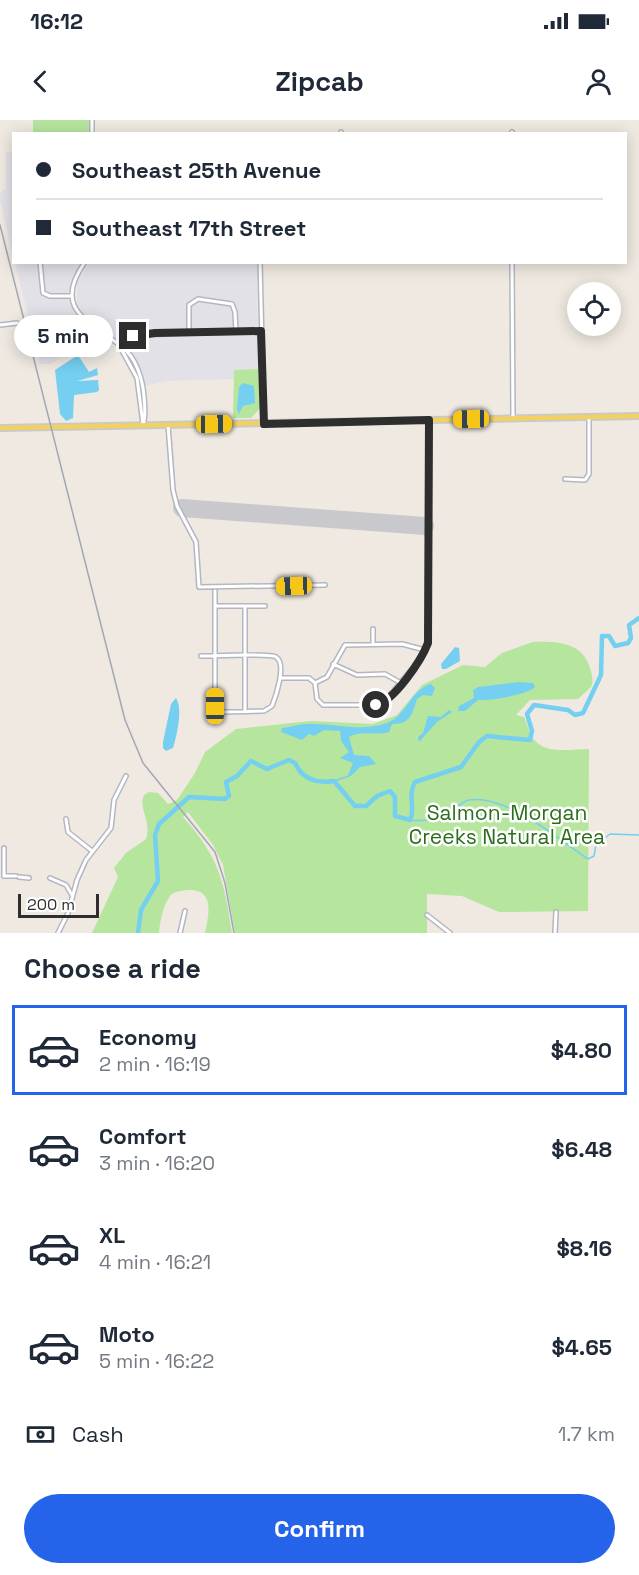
<!DOCTYPE html>
<html lang="en">
<head>
<meta charset="utf-8">
<style>
  :root { --surface:#fff; --page:#f6f6f7; --text:#1f2937; --muted:#747a83; --line:#e0e1e3; --accent:#2563eb }
  body { margin:0; font-family:"Space Grotesk",sans-serif; background:var(--page); color:var(--text); height:100vh; display:flex; flex-direction:column; font-size:22px; white-space:nowrap }
  * { box-sizing:border-box; margin:0 }
  p { font-size:20px; color:var(--muted) }
  .icon { flex:none; width:33px; height:33px; fill:none; stroke:currentColor; stroke-width:2; stroke-linecap:round; stroke-linejoin:round }
  .map { position:relative; height:813px; overflow:hidden }
  .sheet { display:flex; flex-direction:column; background:var(--surface); flex:1 }
  .sheet>* { flex:none }
  .banner { position:absolute; left:12px; top:12px; width:615px; height:132px; border-radius:0px; box-shadow:0 3px 15px #0003; display:grid; align-content:center; height:132px; padding:0 24px; background:var(--surface) }
  .fabs { position:absolute; left:567px; top:162px; display:grid; gap:12px }
  .fabs a { display:grid; place-items:center; width:54px; height:54px; border-radius:50%; background:var(--surface); box-shadow:0 3px 15px #0003; font-size:30px }
  .scale { position:absolute; left:18px; bottom:15px; width:81px; box-sizing:border-box; padding-left:6px; border:3px solid #2e2e2e; border-top:0; font-size:16px; line-height:21px; white-space:nowrap; color:#2e2e2e; -webkit-text-stroke:4px #fff; paint-order:stroke }
  .end { position:absolute; width:27px; height:27px; margin:-14px; border:8px solid #2e2e2e; background:#fff; box-shadow:0 0 0 3px #fff }
  .from { border-radius:50% }
  .bubble { position:absolute; height:42px; border-radius:21px; background:var(--surface); box-shadow:0 3px 15px #0003; font-size:20px; font-weight:800; line-height:42px; text-align:center }
  .car { position:absolute; width:18px; height:36px; margin:-18px -9px; border-radius:8px; box-shadow:0 0 4px 2px #0007; background:linear-gradient(#f5c518 24%,#345 0 40%,#f5c518 0 76%,#345 0 86%,#f5c518 0) }
  .banner b { display:flex; align-items:center; gap:21px; height:57px; font-size:22px }
  .banner b+b { border-top:2px solid var(--line) }
  .banner i { width:15px; height:15px; background:var(--text) }
  ul { padding:0; list-style:none }
  li { display:flex; align-items:center; gap:18px; height:90px; margin:0 12px 9px; padding:0 12px; border:3px solid transparent; border-radius:0px }
  li div { flex:1 }
  li b { display:block; font-size:22px }
  li em { font-style:normal; font-weight:800 }
  li.current { border-color:var(--accent) }
  li>.icon { width:54px; height:54px; stroke-width:1.5 }
  h2 { padding:0 24px; font-size:27px; line-height:72px }
  .pay { display:flex; align-items:center; gap:15px; height:66px; padding:0 24px; font-size:22px }
  .pay p { margin-inline-start:auto }
  .action { display:flex; gap:12px; margin-top:auto; padding:12px 24px }
  .action a { flex:1; height:69px; border-radius:36px; background:var(--accent); color:#fff; font-size:24px; font-weight:800; line-height:69px; text-align:center }
  .status { display:flex; justify-content:space-between; align-items:center; height:42px; padding:0 30px; background:var(--surface); direction:ltr }
  .status svg { height:16px; fill:currentColor }
  header { display:flex; justify-content:space-between; align-items:center; height:78px; padding:0 24px; background:var(--surface); font-size:27px; font-weight:800 }
  .map>svg:first-child { display:block }
</style>
</head>
<body>
<div class="status"><b>16:12</b><svg viewBox="0 0 49 12"><path d="M0 12V9h3v3zM5 12V6h3v6zM10 12V3h3v9zM15 12V0h3v12zM26 1h20v11H26zM47 4h2v5h-2z"/></svg></div>
<header><svg class="icon" aria-label="back" viewBox="0 0 24 24"><path d="M15 5l-7 7 7 7"/></svg>Zipcab<svg class="icon" aria-label="person" viewBox="0 0 24 24"><circle cx="12" cy="8" r="4"/><path d="M4 21q1-7 8-7t8 7"/></svg></header>
<div class="map">
<svg width="639" height="813" viewBox="0 0 639 813">
  <rect width="100%" height="100%" fill="#efe9e1"/>
  <path fill="#e3e1e8" d="M6,32H13V136L0,81V73L6,68Z
    M15,143H38L41,174L48,178H68L80,202L100,215L50,244H40Z
    M42,143H82L73,155L68,173L50,174L45,171Z
    M89,143H257L258,249L234,250V259L166,261L144,266L141,254L127,229L115,218L87,199L77,184V163Z"/>
  <path fill="#b6e59e" d="M33,0H89V13H33Z
    M258,249L260,288L251,298H233L234,250Z
    M533,522C556,521 583,522 590,548C592,555 594,561 591,567L578,579L530,580L516,595L524,597C527,603 528,609 531,615C542,636 570,629 589,629L588,791L499,792L462,776L427,774V813H235L223,745L213,725L188,692L183,697C219,737 224,761 232,813H205C209,794 215,769 188,770C181,771 174,771 170,776C163,786 160,801 159,813H92L118,757L114,748L126,733L146,719C152,701 138,689 144,675L149,672L158,673L168,684L177,680L195,653L205,632L236,609L311,601L373,604L397,595L422,565L463,545L485,547L502,533Z"/>
  <path fill="#75cff0" d="M78,235L89,252L97,248L98,255L77,261L98,260L99,270L97,272L74,275L73,298L66,301L60,294L55,250Z
    M243,263L254,266L255,283L243,286L239,294L237,289L239,267Z
    M455,527L459,528L460,541L446,549H442L441,544Z
    M519,562L533,563L535,567C527,575 489,581 478,580L465,591H458L459,586L474,578L473,570L478,567Z
    M431,564L435,568L432,576L423,575L417,579C412,594 411,604 392,604L389,612C376,616 361,610 349,617L354,635L369,636L376,644L360,647L351,656L348,655L353,643L340,638L349,632L341,621L340,611L324,610L314,616L309,614L302,620L281,612L282,608C292,607 303,603 314,604C339,604 362,612 387,603C407,595 410,570 431,564Z
    M176,578C183,589 177,615 173,628L166,631L163,628V622L171,584Z
    M449,590L452,592L437,602L419,622L418,617L423,613L428,596L441,597Z"/>
  <g fill="none" stroke-linecap="round" stroke-linejoin="round">
    <path stroke="#75cff0" stroke-width="1.5" d="M334,661L349,656
      M410,700C427,702 439,699 454,690C459,686 463,681 469,680C507,674 559,720 588,739L594,736L596,725L610,714L639,715"/>
    <path stroke="#75cff0" stroke-width="4.5" d="M138,813L141,790L158,761L155,715L159,704L189,677L225,679L229,676L226,662L237,656L251,641L267,649L289,640L295,643C302,659 317,664 334,661L355,686H366L377,676L390,671L395,677V696L410,700C416,690 407,676 415,662L461,647L479,622L487,616L530,620L532,611L527,594L534,585L568,590L575,595L583,593L601,555L602,516H609L615,526L628,523L631,518L629,505L639,498"/>
    <path stroke="#c9c8cc" stroke-width="18" d="M182,388L425,406"/>
    <defs>
      <path id="minor" d="M92,0V14
        M341,12V14
        M511,14L512,12
        M40,142L43,173L50,176H72
        M85,142C51,190 90,201 122,227C136,237 143,260 144,277C145,286 146,296 143,305
        M260,142L264,303
        M512,142L513,299
        M0,205L17,203
        M189,213V185L198,179L232,184L235,192L236,212
        M153,214L261,211
        M119,225L137,258L143,304
        M119,225L136,215L166,214
        M168,305L173,370L177,386L196,422L199,467L325,465
        M565,359L585,360L589,354V297
        M216,486H265
        M245,486V591
        M373,509V524
        M201,536C213,536 270,533 276,537C287,544 276,576 272,586L264,591L221,592L215,586V471
        M333,544L357,555L385,554L401,563
        M280,558H309L315,563
        M315,563L317,579L323,585H378L386,580L423,536L429,514V300
        M315,563L327,557L345,525L402,524L425,530
        M66,699L68,712L92,731
        M4,728V756H16
        M19,757L29,758
        M50,758L66,765L72,775
        M427,795L450,813
        M58,813L68,793L77,760L86,740L111,708L114,680L126,656
        M180,813L185,791
        M555,813L556,792"/>
      <path id="major" d="M0,308L639,296"/>
    </defs>
    <use href="#minor" stroke="#b4b7c1" stroke-width="6"/>
    <use href="#major" stroke="#c9c9c9" stroke-width="8"/>
    <use href="#minor" stroke="#fff" stroke-width="3"/>
    <use href="#major" stroke="#f2d163" stroke-width="4.5"/>
    <path stroke="#a3a6b8" stroke-width="1.5" d="M0,105L125,600L143,643L215,732L225,763L234,813"/>
  </g>
  <g fill="none" stroke-linecap="round" stroke-linejoin="round">
    <path stroke="#2e2e2e" stroke-width="8" d="M133,216L155,213L261,211L264,304L429,300L428,523C421,541 394,581 376,585"/>
  </g>
  <g text-anchor="middle" stroke-width="5" stroke-linejoin="round" paint-order="stroke">
    <g font-size="21" fill="#2c6e1b" stroke="#fff">
      <text x="507" y="700">Salmon-Morgan<tspan x="507" dy="24">Creeks Natural Area</tspan></text>
    </g>
  </g>
</svg>
<div class="fabs">
<a><svg class="icon" aria-label="locate" viewBox="0 0 24 24"><circle cx="12" cy="12" r="6"/><path d="M12 2v4M12 18v4M2 12h4M18 12h4"/></svg></a>
</div>
<div class="scale">200 m</div>
<i class="end from" style="left:376px;top:585px"></i>
<i class="end" style="left:133px;top:216px"></i>
<div class="bubble" style="left:14px;top:195px;width:99px">5 min</div>
<i class="car" style="left:471px;top:299px;rotate:269deg"></i>
<i class="car" style="left:214px;top:304px;rotate:89deg"></i>
<i class="car" style="left:294px;top:466px;rotate:268deg"></i>
<i class="car" style="left:215px;top:586px;rotate:0deg"></i>
<div class="banner">
<b><i class="from"></i>Southeast 25th Avenue</b>
<b><i></i>Southeast 17th Street</b>
</div>
</div>
<section class="sheet">
<h2>Choose a ride</h2>
<ul>
<li class="current"><svg class="icon" aria-label="car" viewBox="0 0 24 24"><path d="M5 17H2v-5l4-1 3-4h7l3 4 3 1v5h-3M9 17h6M6 11h13"/><circle cx="7" cy="17" r="2"/><circle cx="17" cy="17" r="2"/></svg><div><b>Economy</b><p>2 min · 16:19</p></div><em>$4.80</em></li>
<li><svg class="icon" aria-label="car" viewBox="0 0 24 24"><path d="M5 17H2v-5l4-1 3-4h7l3 4 3 1v5h-3M9 17h6M6 11h13"/><circle cx="7" cy="17" r="2"/><circle cx="17" cy="17" r="2"/></svg><div><b>Comfort</b><p>3 min · 16:20</p></div><em>$6.48</em></li>
<li><svg class="icon" aria-label="car" viewBox="0 0 24 24"><path d="M5 17H2v-5l4-1 3-4h7l3 4 3 1v5h-3M9 17h6M6 11h13"/><circle cx="7" cy="17" r="2"/><circle cx="17" cy="17" r="2"/></svg><div><b>XL</b><p>4 min · 16:21</p></div><em>$8.16</em></li>
<li><svg class="icon" aria-label="car" viewBox="0 0 24 24"><path d="M5 17H2v-5l4-1 3-4h7l3 4 3 1v5h-3M9 17h6M6 11h13"/><circle cx="7" cy="17" r="2"/><circle cx="17" cy="17" r="2"/></svg><div><b>Moto</b><p>5 min · 16:22</p></div><em>$4.65</em></li>
</ul>
<div class="pay"><svg class="icon" aria-label="cash" viewBox="0 0 24 24"><path d="M3 7h18v10H3z"/><circle cx="12" cy="12" r="2"/></svg>Cash<p>1.7 km</p></div>
<div class="action"><a>Confirm</a></div>
</section>
</body>
</html>
